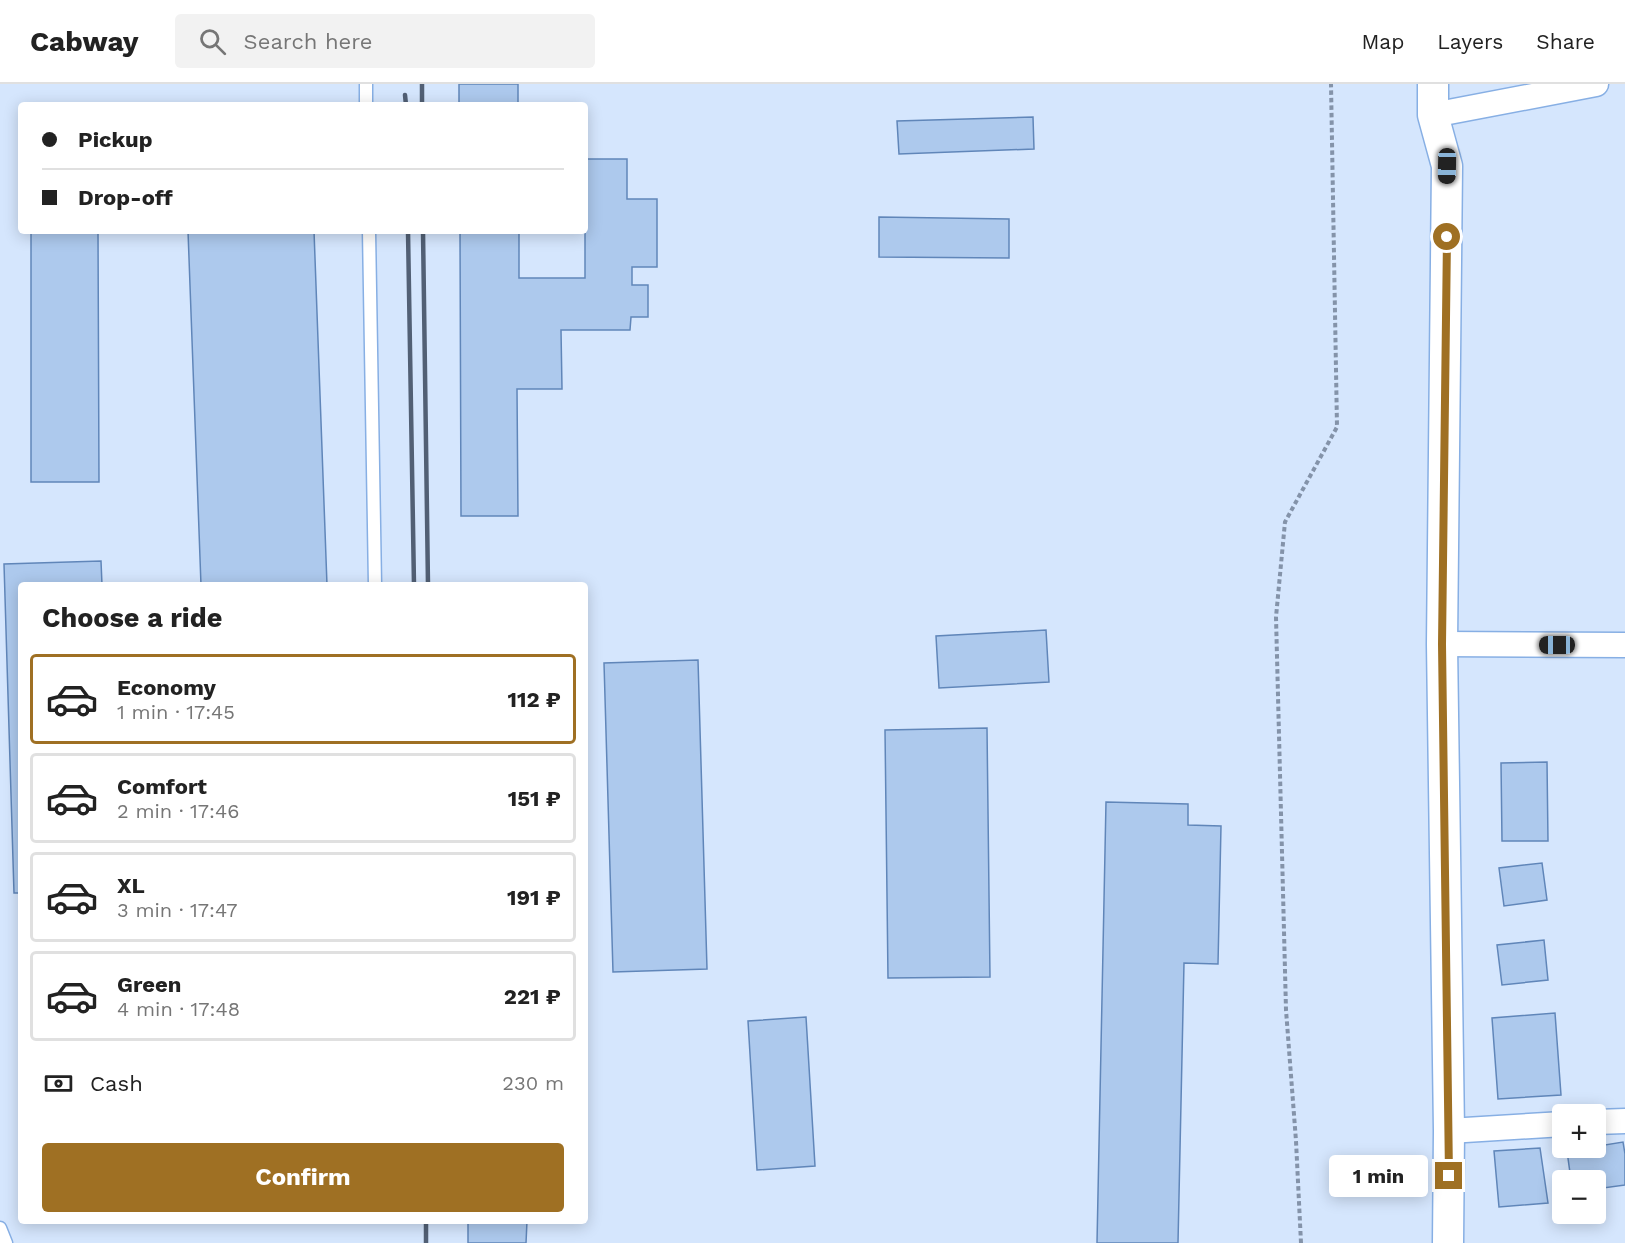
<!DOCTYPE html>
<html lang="en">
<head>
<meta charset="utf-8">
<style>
  :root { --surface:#fff; --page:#f2f2f2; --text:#222; --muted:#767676; --line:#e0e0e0; --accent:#9f7023 }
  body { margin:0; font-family:"Work Sans",sans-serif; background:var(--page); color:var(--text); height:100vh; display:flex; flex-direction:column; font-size:22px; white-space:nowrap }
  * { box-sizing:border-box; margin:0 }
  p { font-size:20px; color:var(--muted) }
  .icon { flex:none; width:33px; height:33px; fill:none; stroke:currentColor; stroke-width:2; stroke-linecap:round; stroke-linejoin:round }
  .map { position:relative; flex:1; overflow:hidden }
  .panel { position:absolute; left:18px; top:498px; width:570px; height:642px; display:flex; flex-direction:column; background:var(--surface); border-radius:6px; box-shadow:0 3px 15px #0003 }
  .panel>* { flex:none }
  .top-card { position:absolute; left:18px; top:18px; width:570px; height:132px; border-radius:6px; box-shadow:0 3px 15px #0003; display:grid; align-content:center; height:132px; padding:0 24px; background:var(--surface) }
  .controls { position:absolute; left:1552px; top:1020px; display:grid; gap:12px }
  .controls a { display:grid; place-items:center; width:54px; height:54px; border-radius:6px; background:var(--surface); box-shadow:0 3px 15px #0003; font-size:30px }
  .end { position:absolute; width:27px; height:27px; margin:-14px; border:8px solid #9f7023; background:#fff; box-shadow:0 0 0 3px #fff }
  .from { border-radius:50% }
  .bubble { position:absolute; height:42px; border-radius:6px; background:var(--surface); box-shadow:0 3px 15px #0003; font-size:20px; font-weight:700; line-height:42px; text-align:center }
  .car { position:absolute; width:18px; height:36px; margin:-18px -9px; border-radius:8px; box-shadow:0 0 4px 2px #0007; background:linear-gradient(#222 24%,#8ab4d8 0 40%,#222 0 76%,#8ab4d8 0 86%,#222 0) }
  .top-card b { display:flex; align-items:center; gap:21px; height:57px; font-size:22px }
  .top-card b+b { border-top:2px solid var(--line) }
  .top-card i { width:15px; height:15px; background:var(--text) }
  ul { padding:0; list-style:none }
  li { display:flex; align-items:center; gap:18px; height:90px; margin:0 12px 9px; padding:0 12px; border:3px solid var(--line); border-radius:6px }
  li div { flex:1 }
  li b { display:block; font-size:22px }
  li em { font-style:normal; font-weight:700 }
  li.current { border-color:var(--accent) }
  li>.icon { width:54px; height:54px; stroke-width:1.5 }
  h2 { padding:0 24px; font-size:27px; line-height:72px }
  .pay { display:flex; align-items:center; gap:15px; height:66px; padding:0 24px; font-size:22px }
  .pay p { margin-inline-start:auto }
  .cta { display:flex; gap:12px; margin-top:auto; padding:12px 24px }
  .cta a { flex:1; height:69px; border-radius:6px; background:var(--accent); color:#fff; font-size:24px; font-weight:700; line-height:69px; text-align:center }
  header { display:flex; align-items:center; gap:36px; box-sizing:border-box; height:84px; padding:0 30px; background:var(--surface); border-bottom:2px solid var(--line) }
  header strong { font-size:28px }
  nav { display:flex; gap:33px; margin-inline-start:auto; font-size:21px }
  .search { width:420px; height:54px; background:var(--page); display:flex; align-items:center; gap:15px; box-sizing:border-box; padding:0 21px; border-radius:6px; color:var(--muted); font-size:22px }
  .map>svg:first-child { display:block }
</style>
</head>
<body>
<header>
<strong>Cabway</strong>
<div class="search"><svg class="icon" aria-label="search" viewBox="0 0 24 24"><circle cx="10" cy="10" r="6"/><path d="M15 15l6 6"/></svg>Search here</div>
<nav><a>Map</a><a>Layers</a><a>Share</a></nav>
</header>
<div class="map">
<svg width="1625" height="1159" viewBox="0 0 1625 1159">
  <rect width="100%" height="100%" fill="#d5e6fd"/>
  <path fill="#adc9ed" stroke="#6086b9" stroke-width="1.5" d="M459,0H518V21H459Z
    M1033,33L1034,65L899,70L897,37Z
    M585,75H627V115H657V183H632V201H648V233H631L630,246H561L562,305H517L518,432H461L460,147H519V194H585Z
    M879,133L1009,135V174L879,173Z
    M31,147H98L99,398H31Z
    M188,147H314L327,501H201Z
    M101,477L102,501H21V809H14L4,480Z
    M1046,546L1049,598L939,604L936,552Z
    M698,576L707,885L613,888L604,579Z
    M987,644L990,893L888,894L885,646Z
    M1547,678L1548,757H1502L1501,679Z
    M1106,718L1188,720V741L1221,742L1218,880L1184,879L1178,1159H1097Z
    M1542,779L1547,816L1504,822L1499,784Z
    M1544,856L1548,896L1502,901L1497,861Z
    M1555,929L1561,1011L1498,1015L1492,934Z
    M806,933L815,1082L757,1086L748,937Z
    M1623,1058L1625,1070V1101L1596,1105V1096H1571L1567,1067Z
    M1540,1064L1548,1119L1499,1123L1494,1067Z
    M468,1137H527L526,1159H468Z"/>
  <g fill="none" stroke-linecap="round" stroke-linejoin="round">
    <defs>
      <path id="service" d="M366,0V21
        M369,147L375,501
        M0,1144L6,1159"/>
      <path id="minor" d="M1433,31L1596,0
        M1442,560L1625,561
        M1596,1038L1625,1037
        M1449,1047L1563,1040"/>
      <path id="tertiary" d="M1433,0V31L1447,82L1442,560L1449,1047L1448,1159"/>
    </defs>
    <use href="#service" stroke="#87afe4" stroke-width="15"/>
    <use href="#minor" stroke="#87afe4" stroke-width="27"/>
    <use href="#tertiary" stroke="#87afe4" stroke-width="33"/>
    <path stroke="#8493a9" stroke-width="4" stroke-dasharray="4.5 3" stroke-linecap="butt" d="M1301,1159L1296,1057L1286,926L1276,533L1285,438L1337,343L1331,0"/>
    <use href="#service" stroke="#fff" stroke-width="12"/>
    <use href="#minor" stroke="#fff" stroke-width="24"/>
    <use href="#tertiary" stroke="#fff" stroke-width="30"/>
    <path stroke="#526075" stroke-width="4.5" d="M422,0V21
      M405,11L406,21
      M408,147L414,501
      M423,147L428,501
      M426,1137V1159"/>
  </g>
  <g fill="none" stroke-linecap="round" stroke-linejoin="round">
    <path stroke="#9f7023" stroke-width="8" d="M1447,153L1442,560L1449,1092"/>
  </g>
</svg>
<div class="controls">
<a>+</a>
<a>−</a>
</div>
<i class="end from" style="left:1447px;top:153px"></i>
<i class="end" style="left:1449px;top:1092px"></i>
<div class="bubble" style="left:1329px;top:1071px;width:99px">1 min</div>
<i class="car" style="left:1447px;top:82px;rotate:181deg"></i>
<i class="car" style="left:1557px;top:561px;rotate:270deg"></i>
<div class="top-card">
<b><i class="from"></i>Pickup</b>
<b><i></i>Drop-off</b>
</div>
<section class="panel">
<h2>Choose a ride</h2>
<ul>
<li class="current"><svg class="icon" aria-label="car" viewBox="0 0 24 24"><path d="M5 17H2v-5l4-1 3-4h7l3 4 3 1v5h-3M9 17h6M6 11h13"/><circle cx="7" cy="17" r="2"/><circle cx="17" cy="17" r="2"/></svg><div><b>Economy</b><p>1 min · 17:45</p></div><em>112 ₽</em></li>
<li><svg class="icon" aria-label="car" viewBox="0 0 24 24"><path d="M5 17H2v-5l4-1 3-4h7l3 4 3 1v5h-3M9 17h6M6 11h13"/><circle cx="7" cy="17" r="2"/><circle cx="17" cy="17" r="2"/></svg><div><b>Comfort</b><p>2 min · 17:46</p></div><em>151 ₽</em></li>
<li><svg class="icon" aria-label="car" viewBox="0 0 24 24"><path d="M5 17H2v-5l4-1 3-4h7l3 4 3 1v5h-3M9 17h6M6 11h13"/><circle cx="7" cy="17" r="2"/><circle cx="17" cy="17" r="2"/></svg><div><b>XL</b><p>3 min · 17:47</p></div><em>191 ₽</em></li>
<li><svg class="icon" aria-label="car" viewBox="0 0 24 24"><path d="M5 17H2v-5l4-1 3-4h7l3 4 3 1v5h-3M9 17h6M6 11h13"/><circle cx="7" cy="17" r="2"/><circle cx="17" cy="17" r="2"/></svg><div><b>Green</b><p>4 min · 17:48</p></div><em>221 ₽</em></li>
</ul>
<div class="pay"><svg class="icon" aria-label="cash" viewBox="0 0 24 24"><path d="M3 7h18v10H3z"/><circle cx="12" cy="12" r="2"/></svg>Cash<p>230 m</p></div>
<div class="cta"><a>Confirm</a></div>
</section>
</div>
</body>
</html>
